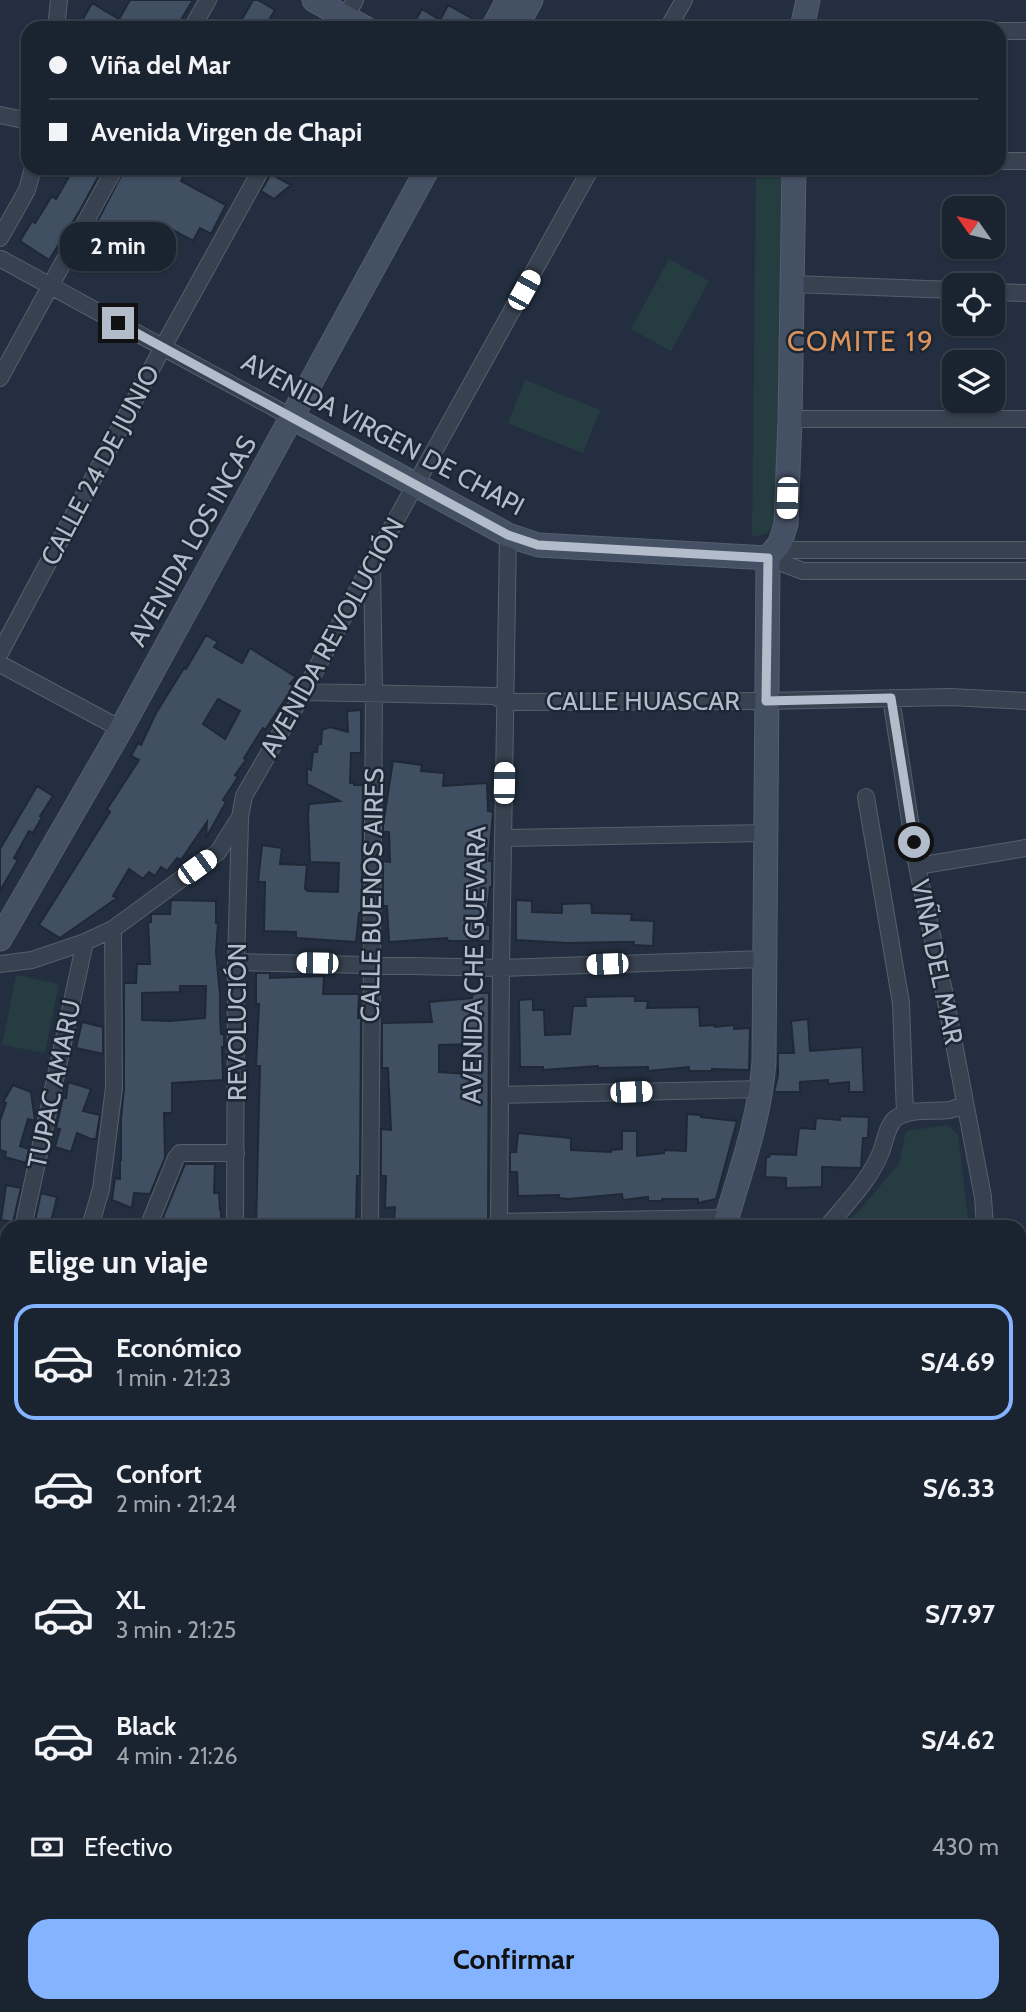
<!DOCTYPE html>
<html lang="es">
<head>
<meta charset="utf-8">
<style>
  :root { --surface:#1a2330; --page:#272f3c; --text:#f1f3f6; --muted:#9fa4ab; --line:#38404c; --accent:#84b3ff }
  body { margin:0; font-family:Cabin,sans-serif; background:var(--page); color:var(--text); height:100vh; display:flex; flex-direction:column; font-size:26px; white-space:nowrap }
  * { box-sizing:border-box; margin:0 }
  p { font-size:23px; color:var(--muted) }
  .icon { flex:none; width:38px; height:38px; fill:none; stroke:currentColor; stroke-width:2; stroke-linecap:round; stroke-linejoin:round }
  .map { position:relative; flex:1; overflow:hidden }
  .drawer { position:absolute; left:0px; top:1220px; width:1027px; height:793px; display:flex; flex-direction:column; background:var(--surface); border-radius:21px 21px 0 0; box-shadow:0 2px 5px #0004,0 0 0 2px var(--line) }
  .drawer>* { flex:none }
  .hud { position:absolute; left:21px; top:21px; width:985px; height:154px; border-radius:21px; box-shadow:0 2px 5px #0004,0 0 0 2px var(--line); display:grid; align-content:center; height:154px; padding:0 28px; background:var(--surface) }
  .needle { width:46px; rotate:304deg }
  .controls { position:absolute; left:942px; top:196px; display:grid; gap:14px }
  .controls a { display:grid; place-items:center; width:63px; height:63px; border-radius:14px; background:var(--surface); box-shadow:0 2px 5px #0004,0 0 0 2px var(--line); font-size:35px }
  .end { position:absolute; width:32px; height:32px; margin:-16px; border:9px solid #b3bcca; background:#111; box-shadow:0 0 0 4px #111 }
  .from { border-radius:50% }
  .bubble { position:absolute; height:49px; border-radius:21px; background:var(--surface); box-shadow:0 2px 5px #0004,0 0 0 2px var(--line); font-size:23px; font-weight:700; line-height:49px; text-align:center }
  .car { position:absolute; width:21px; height:42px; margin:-21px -10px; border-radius:9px; box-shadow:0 0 5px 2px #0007; background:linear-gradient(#fff 24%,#345 0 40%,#fff 0 76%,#345 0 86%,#fff 0) }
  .hud b { display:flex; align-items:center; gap:24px; height:66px; font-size:26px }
  .hud b+b { border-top:2px solid var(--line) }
  .hud i { width:18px; height:18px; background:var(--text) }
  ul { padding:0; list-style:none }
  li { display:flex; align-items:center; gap:21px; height:116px; margin:0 14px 10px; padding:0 14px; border:4px solid transparent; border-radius:21px }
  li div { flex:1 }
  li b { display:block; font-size:26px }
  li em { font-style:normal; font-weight:700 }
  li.on { border-color:var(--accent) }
  li>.icon { width:63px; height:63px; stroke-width:1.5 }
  h2 { padding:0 28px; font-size:32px; line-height:84px }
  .pay { display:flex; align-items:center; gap:18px; height:77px; padding:0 28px; font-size:26px }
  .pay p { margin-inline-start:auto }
  .primary-button { display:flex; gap:14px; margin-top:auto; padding:14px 28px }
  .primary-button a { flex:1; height:80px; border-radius:21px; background:var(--accent); color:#111; font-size:28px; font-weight:700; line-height:80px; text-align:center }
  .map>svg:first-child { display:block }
</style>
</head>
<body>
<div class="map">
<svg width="1026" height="2012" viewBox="0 0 1026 2012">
  <rect width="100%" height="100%" fill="#232f40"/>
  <path fill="#253d41" d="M756,168H782L780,323L775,520L768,533L752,537Z
    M669,259L709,281L671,351L631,329Z
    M525,380L600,410L583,453L508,423Z
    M16,975L59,984L45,1053L2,1045Z
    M947,1125L958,1135L969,1227H858L848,1221L858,1212L899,1164L906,1131Z"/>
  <path fill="#414f62" stroke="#1e2836" stroke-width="2" fill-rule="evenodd" d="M130,0H193L176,28H78L92,3L119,19Z
    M253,0H258L275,10L264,28H237Z
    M448,5L480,23L479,28H411L422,9L440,20Z
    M74,168H103L79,212L49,260L20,241L32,221L35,223L52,196L56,199Z
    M125,168H171L184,175L181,181L226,205L211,234L200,228L193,241L158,222L146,247L97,222Z
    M271,174L291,185L274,199L261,191Z
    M206,635L218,642L214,647L242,663L250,648L296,677L290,684L294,686L265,730L263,728L244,758L246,760L235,775L238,777L223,800L226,802L206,838L207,822L181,860L177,858L167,871L161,867L155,876L149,872L143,879L129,869L113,896L117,898L60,938L39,925L110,812L107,809L139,760L131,756L138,743L141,745L156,713L184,668L186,669ZM218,699L240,711L225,739L203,724Z
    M361,710V753H351L350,783H354V785H363L362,906L361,913H359L356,942L296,938V932L264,931L265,882H258L262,845L282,848L280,864L307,865L305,889H307V891L338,892L339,863L310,862L308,816L309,804L340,801L307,784V768L311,770L313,752H317L318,744H321L322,730L330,727L348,732L347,711Z
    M393,761L422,765L421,771L444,773L443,786L487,783L488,811L493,812L489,861H492V887H490L486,925H490V941H448L447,938L389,942L387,906H383V861L390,862L389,832H383V825Z
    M37,786L53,796L40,816L42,817L33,833L29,831L14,858L18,860L0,891V849Z
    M171,900L216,901V923H218L216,952L220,995V1017L221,1034H224V1047H222L223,1080L172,1083V1113H164L165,1158L150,1194L134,1193L132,1208L112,1200L115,1178L120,1179V1160H121V1119L124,1088V983H136L137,964H150L148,923L151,922V914H170ZM180,986H206L205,1018L170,1021L142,1020V993L180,992Z
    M516,900L532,901V912L562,913V904L591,903L592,913L632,914L631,920L654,921L653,946L633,945L634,942H619L567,943L516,940Z
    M256,973H270V978L324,976L323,994H359L358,1018H361L360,1176H357L356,1223L272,1224V1227H256L260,1066H256L259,1004H256Z
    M473,993H489L488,1225L423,1227V1225L394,1224L395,1207L385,1208L386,1176H381V1129L391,1130L388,1068H382V1023L432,1022L429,1002L472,998ZM474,1044L475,1072H470L469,1074L439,1072V1045Z
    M635,996V1001H648L647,1008L699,1007L700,1026L715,1025V1027L734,1025V1029L750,1028L749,1070L712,1069V1071H689V1067L648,1071V1067L598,1068V1066L543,1070V1067H520L519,1000L533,999V1010H544L545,1035L570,1034L573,1006H586L585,997Z
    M808,1019L810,1051L862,1047L864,1092H849V1082L828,1084V1080L800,1082V1092H774L778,1076V1053H794L791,1021Z
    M82,1022L103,1027V1054L76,1048Z
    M68,1082L91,1089L83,1111L100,1115L96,1139H91L77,1133L71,1152L55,1147L60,1129L56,1128L63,1098H66Z
    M13,1085L31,1092L35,1121L28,1119L20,1146L29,1149L26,1163L5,1157L6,1152L0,1150V1121L6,1103L3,1102Z
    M687,1114L701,1115V1117L737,1121L716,1199L698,1203V1199H662V1201H648V1197L623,1200L622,1194L568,1199L558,1198L559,1195L518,1196L517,1172H510V1152H516L518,1133L571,1138V1150L611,1152V1150L622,1149V1131H637V1156L664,1153V1150L686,1151Z
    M840,1116L869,1117L868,1138H863L861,1168L822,1167V1187L786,1188V1178L765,1177L766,1157H769L770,1154L796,1155L799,1128L815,1129L816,1118L840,1120Z
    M185,1164H215L214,1193H219L220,1210H221V1227H159Z
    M6,1185L21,1188L13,1222L1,1220Z
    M41,1193L57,1197L50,1226L34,1225Z"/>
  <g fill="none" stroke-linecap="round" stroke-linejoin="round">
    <defs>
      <path id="street" d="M56,28L59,0
        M192,28L208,0
        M340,28L355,0
        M668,28L684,0
        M999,31H1026
        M0,115L28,121
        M999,161H1026
        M0,238L27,190L33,168
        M1,259L291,417
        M793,284L954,290
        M992,292L1026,293
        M0,378L115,168
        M790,419H1026
        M771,557L791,550H1026
        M768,558L803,571H1026
        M0,653L163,347L262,168
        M0,664L121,729
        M304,692L495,696L505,702L766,701L950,697L1026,701
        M891,698L917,866L944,991L983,1197L985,1227
        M866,797L901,1003L905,1114
        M503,838L765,833
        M917,866L1026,848
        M236,962L501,968L765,959
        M0,964L32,960L85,942L113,929L218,852L240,817L244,796L304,692L372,563L591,168
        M500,1095L762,1089
        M499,1222L727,1218
        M23,1227L85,942
        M90,1227L101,1189L114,1088L113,929
        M148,1227L176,1158L180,1153H236
        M235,1227L236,962L240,820
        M370,1227L374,692L372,564
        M499,1227L501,968L508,535
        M827,1227C846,1204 870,1180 881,1152C885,1142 887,1125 896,1118C910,1108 934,1112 949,1110C955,1109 960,1106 965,1104
        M0,1330L7,1298
        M1020,1585L1026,1590
        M0,1632H7
        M1020,1684L1026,1677
        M1020,1796L1026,1787
        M1020,1847L1026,1849
        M0,1946H7
        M229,2006L230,2012
        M753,2006L754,2012
        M825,2006L826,2012
        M919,2006L921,2012
        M365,2012V2006"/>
      <path id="secondary" d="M314,0L365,28
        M493,28L508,0
        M515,28L531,0
        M802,28L808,0
        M291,417L508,535L538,545L768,558
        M768,558L780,543L786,524L790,419L794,168
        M0,939L121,729L428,168
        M724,1227C740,1173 760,1118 764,1062L768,558
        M0,1473L7,1472
        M0,1501H7
        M502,2006V2012"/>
      <path id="primary" d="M1020,1740L1026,1733
        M887,2006L888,2012"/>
    </defs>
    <use href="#street" stroke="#555f6d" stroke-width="18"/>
    <use href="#secondary" stroke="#555f6d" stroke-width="25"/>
    <use href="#primary" stroke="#404a58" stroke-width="29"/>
    <use href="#street" stroke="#37414f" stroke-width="16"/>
    <use href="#secondary" stroke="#445063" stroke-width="23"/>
    <use href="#primary" stroke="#556070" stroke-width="26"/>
  </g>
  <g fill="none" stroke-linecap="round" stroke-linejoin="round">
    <path stroke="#b3bcca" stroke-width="9" d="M118,323L508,535L538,545L768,558L766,701L891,698L914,842"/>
  </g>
  <g text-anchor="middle" stroke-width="5" stroke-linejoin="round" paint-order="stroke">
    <g font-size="26" fill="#b3bcca" stroke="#1c2634">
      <text transform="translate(383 434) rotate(28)" y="9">AVENIDA VIRGEN DE CHAPI</text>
      <text transform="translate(100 465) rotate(-62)" y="9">CALLE 24 DE JUNIO</text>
      <text transform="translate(192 541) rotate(-61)" y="9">AVENIDA LOS INCAS</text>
      <text transform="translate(332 637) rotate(-61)" y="9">AVENIDA REVOLUCIÓN</text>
      <text x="643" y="710">CALLE HUASCAR</text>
      <text transform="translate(372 895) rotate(-89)" y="9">CALLE BUENOS AIRES</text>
      <text transform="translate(937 962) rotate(78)" y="9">VIÑA DEL MAR</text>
      <text transform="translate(474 965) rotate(-89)" y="9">AVENIDA CHE GUEVARA</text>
      <text transform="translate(237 1022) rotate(-90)" y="9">REVOLUCIÓN</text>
      <text transform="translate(54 1084) rotate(-78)" y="9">TUPAC AMARU</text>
    </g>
    <g font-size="28" letter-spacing="2" fill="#dc945c" stroke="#1c2634">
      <text x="861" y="351">COMITE 19</text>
    </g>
  </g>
</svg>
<div class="controls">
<a><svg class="needle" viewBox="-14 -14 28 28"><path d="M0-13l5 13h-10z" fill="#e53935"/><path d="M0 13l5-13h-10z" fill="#9fa4ab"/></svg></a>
<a><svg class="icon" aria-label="locate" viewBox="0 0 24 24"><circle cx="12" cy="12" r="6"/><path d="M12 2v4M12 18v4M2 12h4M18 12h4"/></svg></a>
<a><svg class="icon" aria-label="layers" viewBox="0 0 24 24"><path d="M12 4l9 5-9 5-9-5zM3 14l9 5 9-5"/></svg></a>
</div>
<i class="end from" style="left:914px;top:842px"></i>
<i class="end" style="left:118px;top:323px"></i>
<div class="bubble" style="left:60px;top:222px;width:116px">2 min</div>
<i class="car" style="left:524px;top:290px;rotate:29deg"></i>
<i class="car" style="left:787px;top:498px;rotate:182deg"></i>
<i class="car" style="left:504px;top:783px;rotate:1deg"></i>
<i class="car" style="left:197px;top:867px;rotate:54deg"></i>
<i class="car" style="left:317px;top:963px;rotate:271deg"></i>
<i class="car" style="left:607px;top:964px;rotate:268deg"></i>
<i class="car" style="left:631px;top:1092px;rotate:88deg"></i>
<div class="hud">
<b><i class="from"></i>Viña del Mar</b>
<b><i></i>Avenida Virgen de Chapi</b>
</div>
<section class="drawer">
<h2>Elige un viaje</h2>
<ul>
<li class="on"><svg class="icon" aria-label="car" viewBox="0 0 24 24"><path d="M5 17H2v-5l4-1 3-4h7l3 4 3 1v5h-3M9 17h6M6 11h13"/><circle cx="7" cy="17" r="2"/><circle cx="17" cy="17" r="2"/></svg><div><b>Económico</b><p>1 min · 21:23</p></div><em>S/4.69</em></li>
<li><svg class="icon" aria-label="car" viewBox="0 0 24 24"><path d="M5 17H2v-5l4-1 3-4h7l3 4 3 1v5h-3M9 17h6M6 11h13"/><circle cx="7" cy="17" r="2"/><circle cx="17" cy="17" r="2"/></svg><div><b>Confort</b><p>2 min · 21:24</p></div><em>S/6.33</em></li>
<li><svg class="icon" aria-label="car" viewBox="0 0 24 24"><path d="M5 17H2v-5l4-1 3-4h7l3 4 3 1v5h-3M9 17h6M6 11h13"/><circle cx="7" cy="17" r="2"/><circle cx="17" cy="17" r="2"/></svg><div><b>XL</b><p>3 min · 21:25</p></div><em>S/7.97</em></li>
<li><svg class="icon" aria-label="car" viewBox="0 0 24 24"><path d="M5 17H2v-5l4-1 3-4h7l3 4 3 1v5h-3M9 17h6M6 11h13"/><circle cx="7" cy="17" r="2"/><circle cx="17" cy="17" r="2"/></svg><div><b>Black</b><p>4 min · 21:26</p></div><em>S/4.62</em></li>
</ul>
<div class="pay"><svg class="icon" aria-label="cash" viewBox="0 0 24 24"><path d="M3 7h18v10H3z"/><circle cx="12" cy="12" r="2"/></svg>Efectivo<p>430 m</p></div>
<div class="primary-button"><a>Confirmar</a></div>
</section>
</div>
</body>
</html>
